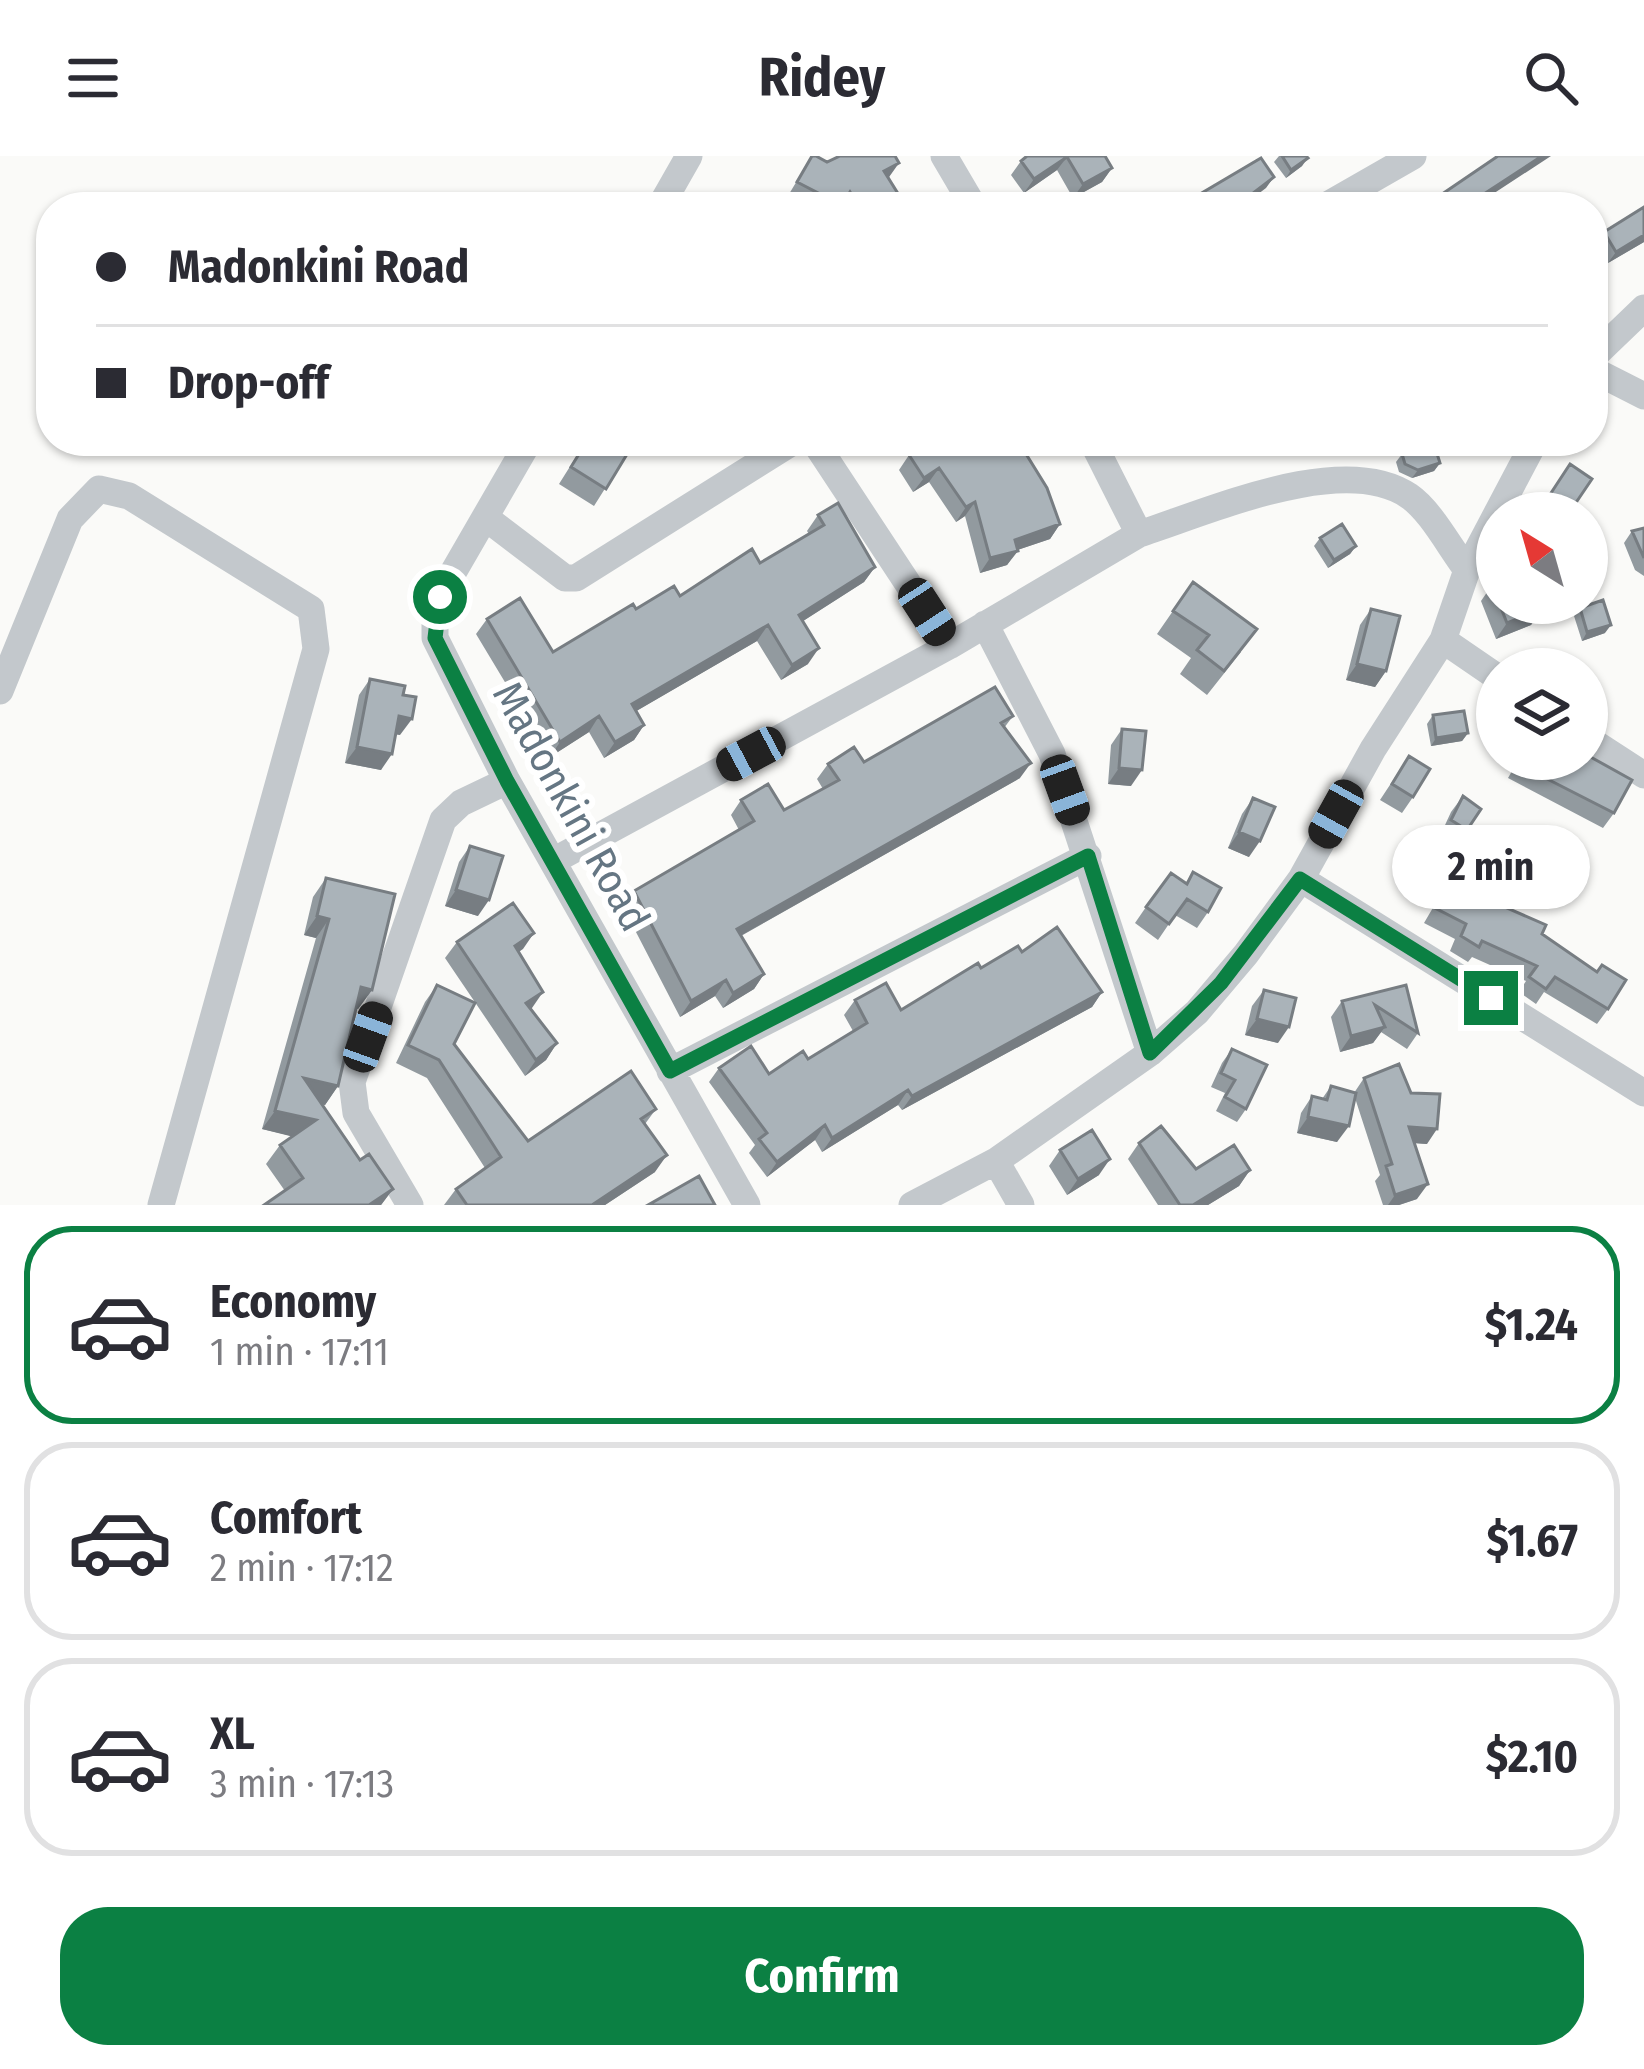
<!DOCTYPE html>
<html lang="en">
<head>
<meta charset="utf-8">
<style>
  :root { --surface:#fff; --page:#f2f2f3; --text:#2b2b33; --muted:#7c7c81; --line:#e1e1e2; --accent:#0b8043 }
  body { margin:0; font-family:"Fira Sans Condensed",sans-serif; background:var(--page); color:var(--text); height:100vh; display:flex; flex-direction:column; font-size:45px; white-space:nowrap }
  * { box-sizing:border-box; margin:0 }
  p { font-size:39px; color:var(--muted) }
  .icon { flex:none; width:66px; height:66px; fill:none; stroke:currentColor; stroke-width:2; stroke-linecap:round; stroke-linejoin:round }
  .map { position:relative; height:1049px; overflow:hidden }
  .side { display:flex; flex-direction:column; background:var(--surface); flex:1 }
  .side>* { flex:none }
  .banner { position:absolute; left:36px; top:36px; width:1572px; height:264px; border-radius:48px; box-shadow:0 3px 9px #0004; display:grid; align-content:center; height:264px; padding:0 60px; background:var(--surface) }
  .needle { width:78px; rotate:323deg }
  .tools { position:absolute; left:1476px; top:336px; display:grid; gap:24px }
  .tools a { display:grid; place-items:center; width:132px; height:132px; border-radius:50%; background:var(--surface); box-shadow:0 3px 9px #0004; font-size:60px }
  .end { position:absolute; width:54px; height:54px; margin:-27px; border:15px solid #0b8043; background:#fff; box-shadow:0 0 0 6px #fff }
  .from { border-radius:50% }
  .bubble { position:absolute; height:84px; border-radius:42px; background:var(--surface); box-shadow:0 3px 9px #0004; font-size:39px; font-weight:700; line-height:84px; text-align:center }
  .car { position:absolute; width:36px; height:72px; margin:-36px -18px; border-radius:15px; box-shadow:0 0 9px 3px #0007; background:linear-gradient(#222 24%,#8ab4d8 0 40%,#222 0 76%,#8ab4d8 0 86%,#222 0) }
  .banner b { display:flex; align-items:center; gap:42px; height:114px; font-size:45px }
  .banner b+b { border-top:3px solid var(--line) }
  .banner i { width:30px; height:30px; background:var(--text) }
  ul { padding:21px 0 0; list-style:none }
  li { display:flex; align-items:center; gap:36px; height:198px; margin:0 24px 18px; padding:0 36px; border:6px solid var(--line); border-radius:48px }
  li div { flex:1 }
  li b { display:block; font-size:45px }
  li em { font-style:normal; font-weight:700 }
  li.selected { border-color:var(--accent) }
  li>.icon { width:108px; height:108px; stroke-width:1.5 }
  .action { display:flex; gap:24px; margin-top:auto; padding:24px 60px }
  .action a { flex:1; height:138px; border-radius:48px; background:var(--accent); color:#fff; font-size:48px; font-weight:700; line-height:138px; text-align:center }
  header { display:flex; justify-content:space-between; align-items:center; height:156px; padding:0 60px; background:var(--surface); font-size:54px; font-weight:700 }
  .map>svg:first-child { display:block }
</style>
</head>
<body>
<header><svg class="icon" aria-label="menu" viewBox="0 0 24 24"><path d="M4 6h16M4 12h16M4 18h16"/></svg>Ridey<svg class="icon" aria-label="search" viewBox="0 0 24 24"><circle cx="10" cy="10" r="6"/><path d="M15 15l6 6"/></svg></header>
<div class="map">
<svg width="1644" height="1049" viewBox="0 0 1644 1049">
  <rect width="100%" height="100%" fill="#fafaf8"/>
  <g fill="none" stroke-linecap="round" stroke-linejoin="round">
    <path stroke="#c3c8cc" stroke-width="27" d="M944,0L974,51
      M660,51L689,0
      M1324,51L1413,0
      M1593,201L1644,152
      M1593,214L1644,240
      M529,285L447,427L435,455V482L507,625L747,1049
      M814,285L949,490
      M486,362L565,422H576L794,285
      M1139,378C1208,356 1343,295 1409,340C1431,355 1450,392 1467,414
      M985,468L1052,598L1150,897
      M1443,484L1497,521
      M0,535L70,363L99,333L129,340L311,453L316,493L161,1049
      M1587,582L1644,619
      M553,705L949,490L1139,378L1092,285
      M1301,723L1644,937
      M670,915L1088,700
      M996,1005L1021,1049
      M410,1049L356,957L352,926L443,664L461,647L507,625
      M912,1049L996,1005L1150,897L1197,856L1246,798L1301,723L1373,593L1443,484L1467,414L1535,285"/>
  </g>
  <path fill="#929a9f" d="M812,0L827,6L888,22L897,51H800L786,43Z
    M1027,0H1105L1112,12L1102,26L1073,42L1057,14L1024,37L1011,19L1021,5Z
    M1279,0H1306L1302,10L1286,22L1274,6Z
    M1644,51V86L1608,107L1596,87L1604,76Z
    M586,285H635L594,350L559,328Z
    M910,285H1018L1060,368L1050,383L1017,394L1007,409L980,417L965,360L956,366L929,326L913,336L899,314L909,299L916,295Z
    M1402,298L1440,307L1434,315L1412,322L1399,316L1396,306Z
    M1570,308L1592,323L1569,357H1546L1539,353Z
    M818,359L875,411L864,426L803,465L808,508L781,524L757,485L636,555L644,569L634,584L604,602L589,576L550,601L476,478L487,463L553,496L636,453L680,440L760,407L809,378L807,375Z
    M1644,372V420L1635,414L1624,387L1632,375Z
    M1320,382L1356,390L1350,398L1328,412L1314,390Z
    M1193,426L1241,496L1207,539L1180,518L1191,502L1157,478Z
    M1497,427V447H1540L1542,453L1531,469L1496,483L1481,445L1492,429Z
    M1580,452L1605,477L1582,485L1574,460Z
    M1371,453L1386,515L1375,531L1346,524L1360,469Z
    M370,523L400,579L396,578L381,614L345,607L359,539Z
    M1433,559L1468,577L1462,585L1431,590L1427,568Z
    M1013,560L1004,572L1020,622L741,780L764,818L754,833L723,852L715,840L680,861L623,751L634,735L739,674L731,659L741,644L784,654L823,633L817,623L828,608L864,606Z
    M1122,573L1131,630L1108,628L1111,589Z
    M1409,600L1413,641L1402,657L1380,644Z
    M1519,603H1587L1614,657L1603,672L1508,622Z
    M1463,640L1481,653L1456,690L1440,680L1451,656Z
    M1253,642L1249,701L1228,692L1242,658Z
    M470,690L478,760L445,750L459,706Z
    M1491,712L1498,748L1542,778L1608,853L1597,868L1544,836L1536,848L1519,836L1526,825L1472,801L1468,806L1450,795L1455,783L1424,767L1448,726L1475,739Z
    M1193,716L1208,756L1197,772L1175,759L1158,784L1135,767L1146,751L1186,727Z
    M326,722L372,834L358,853L356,852L338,930L325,949L322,948L360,1004L393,1033L381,1049H264L285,1035L266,1008L280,989L292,980L262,973L316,782L304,779L313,741Z
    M534,777L519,796L532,852L530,853L557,887L546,904L525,920L445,802L457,786Z
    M1022,796L1102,836L1092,851L902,954L898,949L822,996L815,984L767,1021L749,997L755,989L709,926L719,912L769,918L808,903L853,875L844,859L855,844L901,854L981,812Z
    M437,829L454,888L528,985L656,953L645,968L655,1016L605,1049H444L456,1033L485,1012L427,922L396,907L425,846Z
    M1406,829L1418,877L1407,893L1381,876L1373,887L1340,896L1331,861L1342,845Z
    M1264,834L1278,887L1245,879L1252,850Z
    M1232,893L1246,953L1237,966L1216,955L1225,937L1211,931L1222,907Z
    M1364,922L1427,988L1414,987L1417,1043L1399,1049H1383L1375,1025L1380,1019L1355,942L1337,986L1297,977L1301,957L1312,940L1322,943L1331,930L1354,937Z
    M1139,987L1196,1013L1250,1014L1239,1030L1208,1049H1158L1128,1003Z
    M1060,994L1099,1019L1067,1039L1049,1010Z"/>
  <path fill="#777d82" d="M1542,0H1551L1473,51H1464Z
    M1067,1L1057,14L1024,37L1034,23Z
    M1308,2L1302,10L1286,22L1291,14Z
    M899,7L887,24L884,15Z
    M1112,12L1102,26L1073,42L1083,28Z
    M1274,21L1266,32L1241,51H1235Z
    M1644,79V86L1608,107L1616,96Z
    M1440,307L1434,315L1412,322L1418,314Z
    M939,312L929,326L913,336L924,322Z
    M975,346L965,360L956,366L966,351Z
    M1060,368L1050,383L1006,398L1018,395L1007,409L980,417L990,402L1015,384Z
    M1356,390L1350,398L1328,412L1334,404Z
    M875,411L864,426L789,474L799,459Z
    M1542,453L1531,469L1496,483L1507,467Z
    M768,469L757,485L621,564L632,548Z
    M1611,469L1605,477L1582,485L1587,476Z
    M819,492L808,508L781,524L792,509Z
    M1357,508L1386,515L1375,531L1346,524Z
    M399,560L412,563L400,579L388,577Z
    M599,560L589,576L550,601L560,586Z
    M644,569L634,584L604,602L615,586Z
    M1468,577L1462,585L1431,590L1436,582Z
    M357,591L392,598L381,614L345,607Z
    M1031,607L1020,622L726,788L737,773Z
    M1119,612L1142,614L1131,630L1108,628Z
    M1239,676L1260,685L1249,701L1228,692Z
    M456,734L489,744L478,760L445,750Z
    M317,760L329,763L316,782L304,779Z
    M534,777L523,793L504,806L515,790Z
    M764,818L754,833L723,852L733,837Z
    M726,824L715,840L680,861L691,845Z
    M361,831L372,834L358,853L348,850Z
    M543,836L532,852L514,863L526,847Z
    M1102,836L1092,851L902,954L912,940Z
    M1257,863L1289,871L1278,887L1245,879Z
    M1385,871L1373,887L1340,896L1351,880Z
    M557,887L546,904L525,920L536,904Z
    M304,922L338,930L325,949L291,941Z
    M908,934L898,949L822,996L832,982Z
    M275,955L316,964L302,983L262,973Z
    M1308,961L1349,970L1337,986L1297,977Z
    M825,969L815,984L767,1021L777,1006Z
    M1409,971L1437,973L1427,988L1399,986Z
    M667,999L655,1016L605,1049H592Z
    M1110,1003L1099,1019L1067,1039L1078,1023Z
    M1250,1014L1239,1030L1208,1049H1193Z
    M1428,1028L1417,1043L1399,1049H1388L1395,1039Z
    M393,1033L381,1049H369Z"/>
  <path fill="#aab3b9" stroke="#777d82" stroke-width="3" d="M812,0H816L827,6L840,0H895L899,7L884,15L902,44L890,51H859L850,36L841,51H811L818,37L797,26Z
    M1027,0H1105L1112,12L1083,28L1067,1L1034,23L1021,5Z
    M1282,0H1306L1308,2L1291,14Z
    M1498,0H1542L1464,51H1423Z
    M1261,2L1274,21L1235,51H1178Z
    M1644,51V79L1616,96L1604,76Z
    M587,285H635L606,333L571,311Z
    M929,285H1018L1047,332L1060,368L1015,384L1018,395L990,402L975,346L966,351L939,312L924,322L909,299Z
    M1434,288L1440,307L1418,314L1405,308L1402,298Z
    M1570,308L1592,323L1573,351L1551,337Z
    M838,347L875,411L799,459L819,492L792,509L768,469L632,548L644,569L615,586L599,560L560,586L487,463L520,442L553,496L633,448L636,453L674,430L680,440L752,393L760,407L824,369L818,359Z
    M1342,368L1356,390L1334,404L1320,382Z
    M1644,372V402L1632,375Z
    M1193,426L1257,473L1224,515L1197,494L1209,479L1173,455Z
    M1603,444L1611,469L1587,476L1580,452Z
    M1499,447H1540L1542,453L1507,467Z
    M1371,453L1400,460L1386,515L1357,508Z
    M370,523L405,530L403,539L416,541L412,563L399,560L392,598L357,591Z
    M995,531L1013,560L1001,567L1031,607L737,773L764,818L733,837L726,824L691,845L634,735L754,665L741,644L768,628L784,654L839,624L828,608L854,591L864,606Z
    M1464,555L1468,577L1436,582L1433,559Z
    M1122,573L1146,575L1142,614L1119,612Z
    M1587,599L1632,624L1614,657L1518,608L1521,603H1587Z
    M1409,600L1430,613L1413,641L1392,628Z
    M1463,640L1481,653L1467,674L1451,664Z
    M1253,642L1275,651L1260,685L1239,676Z
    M470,690L503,700L489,744L456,734Z
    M1491,712L1511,720L1498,748L1546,769L1542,778L1597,816L1602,809L1626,824L1608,853L1555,821L1546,833L1529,821L1537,810L1482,785L1479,791L1461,780L1466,768L1435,752L1448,726L1478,741Z
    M1193,716L1221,732L1208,756L1187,743L1169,768L1146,751L1171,717L1187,728Z
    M326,722L395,738L372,834L361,831L338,930L304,922L360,1004L369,998L393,1033L369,1049H264L303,1022L280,989L316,964L275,955L329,763L317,760Z
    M513,747L534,777L515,790L543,836L526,847L557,887L536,904L457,786Z
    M1057,771L1102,836L912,940L908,934L832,982L825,969L777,1006L759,983L767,977L719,912L751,890L769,918L803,895L808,903L867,867L855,844L886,827L901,854L978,807L981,812L1018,790L1022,796Z
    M437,829L475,847L454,888L528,985L631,915L656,953L641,963L667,999L592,1049H467L456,1033L501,1001L439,904L408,889Z
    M1406,829L1418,877L1375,849L1385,871L1351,880L1342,845Z
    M1264,834L1296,842L1289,871L1257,863Z
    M1232,893L1267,909L1246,953L1225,941L1235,924L1221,917Z
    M1399,908L1411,937L1440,938L1437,973L1409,971L1428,1028L1395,1039L1386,1010L1392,1008L1364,922Z
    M1331,930L1356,937L1349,970L1308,961L1312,940L1327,944Z
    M1161,970L1196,1013L1234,989L1250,1014L1193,1049H1180L1139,987Z
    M1092,974L1110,1003L1078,1023L1060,994Z
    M699,1020L715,1049H648Z"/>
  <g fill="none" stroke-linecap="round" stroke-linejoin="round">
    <path stroke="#0b8043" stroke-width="15" d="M440,441L435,482L507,625L670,915L1088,700L1150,897L1221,827L1300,723L1491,842"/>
  </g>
  <g text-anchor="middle" stroke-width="12" stroke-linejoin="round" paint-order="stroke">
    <g font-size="42" fill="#657683" stroke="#fff">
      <text transform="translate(572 650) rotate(61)" y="15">Madonkini Road</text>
    </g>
  </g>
</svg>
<div class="tools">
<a><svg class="needle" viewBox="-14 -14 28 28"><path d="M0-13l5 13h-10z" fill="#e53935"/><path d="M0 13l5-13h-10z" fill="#7c7c81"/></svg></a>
<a><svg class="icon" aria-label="layers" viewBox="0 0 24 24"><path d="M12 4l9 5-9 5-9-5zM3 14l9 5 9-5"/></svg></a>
</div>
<i class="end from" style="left:440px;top:441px"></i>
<i class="end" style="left:1491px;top:842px"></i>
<div class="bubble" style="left:1392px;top:669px;width:198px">2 min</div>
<i class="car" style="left:927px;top:456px;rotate:147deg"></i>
<i class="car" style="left:751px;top:598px;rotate:242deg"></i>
<i class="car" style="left:1065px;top:634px;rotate:160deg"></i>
<i class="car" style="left:1336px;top:658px;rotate:209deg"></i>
<i class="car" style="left:368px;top:881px;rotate:20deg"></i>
<div class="banner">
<b><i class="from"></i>Madonkini Road</b>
<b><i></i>Drop-off</b>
</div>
</div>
<section class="side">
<ul>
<li class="selected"><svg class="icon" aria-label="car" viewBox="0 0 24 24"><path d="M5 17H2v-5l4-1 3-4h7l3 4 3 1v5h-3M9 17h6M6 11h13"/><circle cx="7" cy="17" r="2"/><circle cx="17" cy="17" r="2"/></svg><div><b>Economy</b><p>1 min · 17:11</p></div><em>$1.24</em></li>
<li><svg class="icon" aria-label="car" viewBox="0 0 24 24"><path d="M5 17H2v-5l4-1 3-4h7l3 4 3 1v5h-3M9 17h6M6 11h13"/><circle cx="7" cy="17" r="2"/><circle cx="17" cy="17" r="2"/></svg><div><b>Comfort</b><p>2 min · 17:12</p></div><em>$1.67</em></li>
<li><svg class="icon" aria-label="car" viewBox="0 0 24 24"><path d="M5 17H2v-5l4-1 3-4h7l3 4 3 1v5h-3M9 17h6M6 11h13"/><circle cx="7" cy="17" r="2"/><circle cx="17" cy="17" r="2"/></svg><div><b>XL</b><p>3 min · 17:13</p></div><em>$2.10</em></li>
</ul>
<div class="action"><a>Confirm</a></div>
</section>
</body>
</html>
